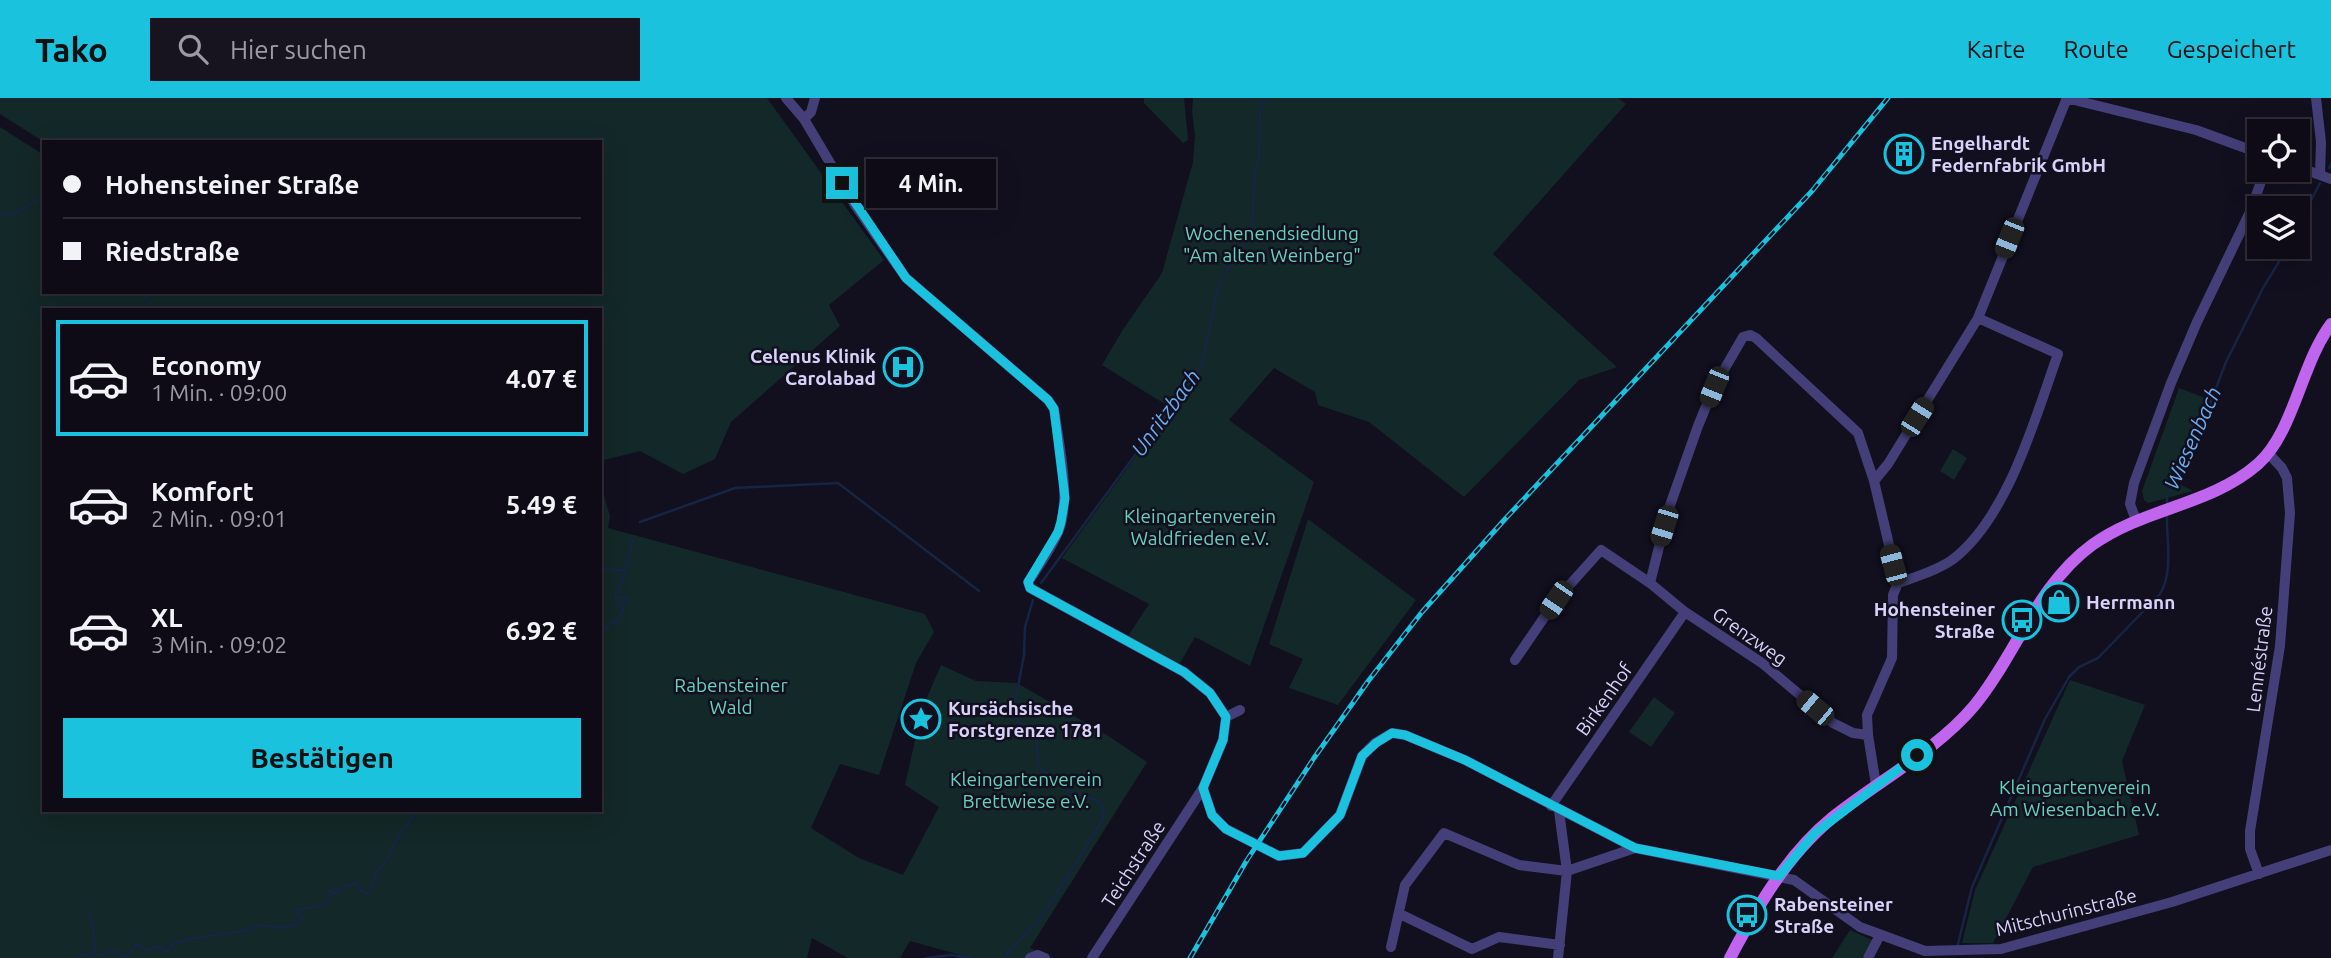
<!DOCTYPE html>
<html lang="de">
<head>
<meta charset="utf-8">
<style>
  :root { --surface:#0e0b17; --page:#171420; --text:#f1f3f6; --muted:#9b9ba1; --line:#2e2b36; --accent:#1ac2de }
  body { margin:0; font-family:Ubuntu,sans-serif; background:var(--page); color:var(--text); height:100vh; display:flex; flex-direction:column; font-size:26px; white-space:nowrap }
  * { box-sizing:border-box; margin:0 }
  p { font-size:23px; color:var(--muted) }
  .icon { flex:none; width:38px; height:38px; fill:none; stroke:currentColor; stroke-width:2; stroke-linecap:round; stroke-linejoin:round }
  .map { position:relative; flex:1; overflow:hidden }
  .drawer { position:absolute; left:42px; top:210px; width:560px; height:504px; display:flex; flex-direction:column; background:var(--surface); border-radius:0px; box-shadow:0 7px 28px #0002,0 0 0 2px var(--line) }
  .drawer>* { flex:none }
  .guide { position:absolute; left:42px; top:42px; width:560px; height:154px; border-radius:0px; box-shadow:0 7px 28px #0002,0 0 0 2px var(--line); display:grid; align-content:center; height:154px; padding:0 21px; background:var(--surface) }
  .fabs { position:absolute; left:2247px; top:21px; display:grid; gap:14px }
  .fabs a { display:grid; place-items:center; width:63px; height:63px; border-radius:0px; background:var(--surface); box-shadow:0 7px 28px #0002,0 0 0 2px var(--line); font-size:35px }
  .end { position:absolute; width:32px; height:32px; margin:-16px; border:9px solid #1ac2de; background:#111; box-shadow:0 0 0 4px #111 }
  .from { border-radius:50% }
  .bubble { position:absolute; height:49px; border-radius:0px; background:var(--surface); box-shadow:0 7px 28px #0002,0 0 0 2px var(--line); font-size:23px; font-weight:700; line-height:49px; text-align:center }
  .car { position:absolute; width:21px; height:42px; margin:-21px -10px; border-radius:9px; box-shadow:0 0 5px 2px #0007; background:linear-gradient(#222 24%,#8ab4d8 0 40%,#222 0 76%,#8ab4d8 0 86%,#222 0) }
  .guide b { display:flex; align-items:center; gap:24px; height:66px; font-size:26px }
  .guide b+b { border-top:2px solid var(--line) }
  .guide i { width:18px; height:18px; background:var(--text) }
  ul { padding:12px 0 0; list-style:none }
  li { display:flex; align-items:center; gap:21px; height:116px; margin:0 14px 10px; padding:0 7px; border:4px solid transparent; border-radius:0px }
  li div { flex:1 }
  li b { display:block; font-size:26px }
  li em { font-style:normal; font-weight:700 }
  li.on { border-color:var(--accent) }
  li>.icon { width:63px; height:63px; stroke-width:1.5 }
  .button { display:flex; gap:14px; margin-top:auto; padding:14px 21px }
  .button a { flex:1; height:80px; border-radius:0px; background:var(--accent); color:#111; font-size:28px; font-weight:700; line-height:80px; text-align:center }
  header { display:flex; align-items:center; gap:42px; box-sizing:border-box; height:98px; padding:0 35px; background:var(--accent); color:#111 }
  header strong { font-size:33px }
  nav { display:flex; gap:38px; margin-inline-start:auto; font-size:24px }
  .search { width:490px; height:63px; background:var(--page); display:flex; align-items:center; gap:18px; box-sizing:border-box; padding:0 24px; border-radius:0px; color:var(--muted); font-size:26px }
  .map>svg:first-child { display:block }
</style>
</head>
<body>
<header>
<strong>Tako</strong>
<div class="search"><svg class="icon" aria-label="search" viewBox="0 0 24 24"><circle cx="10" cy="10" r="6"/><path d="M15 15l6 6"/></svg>Hier suchen</div>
<nav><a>Karte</a><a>Route</a><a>Gespeichert</a></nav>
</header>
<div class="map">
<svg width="2331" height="860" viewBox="0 0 2331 860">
  <rect width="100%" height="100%" fill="#120f1f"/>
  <path fill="#132828" d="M0,0H767L884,162L829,207L840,228L731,324L715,361L683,376L640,353L600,363V212H44V712H600V384L610,418L608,430L925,516L934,534L916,565L879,677L840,666L811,730L859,760L903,777L939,709L905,687L922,611L941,567L976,583L1017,585L1107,637L1147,664L1030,850L1052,860H971L910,843L900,860H848L812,840L807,860H0V29L44,57V194H600V44H44L0,16Z
    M1144,0H1184L1188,42L1183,45L1144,5Z
    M1193,0H1618L1626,6L1493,156L1617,269L1579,282L1464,399L1369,324L1318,307L1315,294L1274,270L1229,322L1314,384L1250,568L1195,539L1179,567L1128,538L1149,506L1062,460L1171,310L1102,267L1122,233L1162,175L1193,64L1195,38L1192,13Z
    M2179,290L2213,303L2176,384L2193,393L2148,405L2144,402L2142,393Z
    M1953,351L1967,360L1954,382L1940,373Z
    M1308,421L1416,502L1338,607L1289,590L1303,561L1269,546Z
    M2070,582L2145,607L2122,663L2139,737L2033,769L1993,845H1962L1975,792Z
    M1654,599L1675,615L1651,649L1629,634Z
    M1850,832L1872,842V846L1862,860H1832Z"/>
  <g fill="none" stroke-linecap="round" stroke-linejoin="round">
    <path stroke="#152543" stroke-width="2.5" d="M2329,70L2331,66
      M0,116L11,118L41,100L44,102
      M2298,128L2320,85
      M142,194L156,212
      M2167,405V399L2206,316L2226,264L2263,190L2288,149
      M640,424L735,390L838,385L979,493
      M600,471L623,472
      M1041,485L1202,266L1217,193L1234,158L1249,138L1252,126L1255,77L1259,58L1260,14L1265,0
      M600,537L612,524L617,523L623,512L620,507L628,502L625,499L616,501L615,496L620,490L633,442
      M88,813C93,828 97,843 94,857
      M1957,850L1972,789L2045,621L2069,579L2079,569L2098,560L2160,496C2174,472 2166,443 2167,416
      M76,860L84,855L90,858L98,856L102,858L111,852H116L125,859L139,846L145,853L159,848L166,853L175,845L189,841L244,833L262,827L280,830L293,827L302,822L295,812L319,808L331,802L329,794L330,792L336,796L338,791L356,785L363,795H368L375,782V775L386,763L400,736L418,712
      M927,860L951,857L970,860
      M1004,860L1045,814L1099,728L1104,715L1101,704L1071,694L1038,668L1037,640L1015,620L1013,615L1024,557L1025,529L1033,502"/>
    <path stroke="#443f78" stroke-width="10" d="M786,0L804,21L855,107L906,180L1048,302L1054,311C1059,346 1071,399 1059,432C1052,450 1039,468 1028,484L1030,490L1184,574L1210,595L1226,619L1223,642L1203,690L1092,860
      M2066,0L2196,32L2259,55
      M2316,0L2321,44L2320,77
      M804,21L811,14L815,0
      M2298,69L2331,81
      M1874,383L1888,366L1978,220L2067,0
      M2136,422L2130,406L2134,385L2171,285L2197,224L2251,112L2265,72
      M1650,485L1668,413L1698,328L1714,289L1743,239L1750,237L1756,240L1858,335L1874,383L1898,485L1893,497L1892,560L1867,617L1868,637L1876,687
      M1898,485C1915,479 1936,473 1952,462C2008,420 2035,320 2058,256L1978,220
      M1515,562L1556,502L1601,452L1650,485L1685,514L1762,565L1833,625L1853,635L1868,637
      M1226,619L1240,612
      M1203,690L1212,717L1226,731L1279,758L1303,755L1340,717L1362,658L1375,645L1392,635L1405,637L1465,662L1635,750L1794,782L1860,829L1925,853L2001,851L2172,804L2331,752
      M1551,708L1685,514
      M2259,776L2250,751V733L2280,548L2290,415L2287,380L2282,370L2268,355
      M1400,816L1472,851L1499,839L1560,847
      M1391,849L1405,787L1444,735L1519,767L1567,773L1635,750
      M1030,860L1038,857L1045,860
      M1558,860L1567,773L1559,713
      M1868,860L1880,837"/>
    <path stroke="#c065ed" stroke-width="12" d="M1730,860C1757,809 1787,757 1832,720C1877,684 1937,652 1974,608C2016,557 2037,487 2092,447C2143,410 2210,408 2258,366C2294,334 2301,266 2331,226"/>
    <defs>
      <path id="rail" d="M1190,860L1247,762L1314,660L1369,582L1422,514L1506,420L1812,93L1888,0"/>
    </defs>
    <use href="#rail" stroke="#1ac2de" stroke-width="5"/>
    <use href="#rail" stroke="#120f1f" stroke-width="2.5" stroke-dasharray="8" stroke-linecap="butt"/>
  </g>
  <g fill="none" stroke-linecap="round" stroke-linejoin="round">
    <path stroke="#1ac2de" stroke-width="9" d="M842,85L906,180L1048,302L1054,311L1065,400L1061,424L1058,434L1028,484L1030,490L1184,574L1210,595L1226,619L1223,642L1203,690L1212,717L1226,731L1279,758L1303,755L1340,717L1362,658L1376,645L1392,635L1405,637L1465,662L1635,750L1779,778L1814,736L1917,657"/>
  </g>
  <defs>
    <symbol id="building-ring" viewBox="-11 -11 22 22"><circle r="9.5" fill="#120f1f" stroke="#1ac2de" stroke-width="1.5"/><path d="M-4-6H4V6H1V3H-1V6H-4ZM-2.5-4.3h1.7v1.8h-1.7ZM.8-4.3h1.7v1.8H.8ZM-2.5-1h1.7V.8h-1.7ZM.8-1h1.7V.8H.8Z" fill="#1ac2de"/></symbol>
    <symbol id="hospital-ring" viewBox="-11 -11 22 22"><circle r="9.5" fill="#120f1f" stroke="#1ac2de" stroke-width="1.5"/><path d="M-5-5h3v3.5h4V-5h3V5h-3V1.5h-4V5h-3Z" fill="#1ac2de"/></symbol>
    <symbol id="shop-ring" viewBox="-11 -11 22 22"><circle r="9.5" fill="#120f1f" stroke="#1ac2de" stroke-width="1.5"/><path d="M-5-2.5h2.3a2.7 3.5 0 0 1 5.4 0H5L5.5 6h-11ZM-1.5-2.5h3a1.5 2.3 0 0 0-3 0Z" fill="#1ac2de"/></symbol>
    <symbol id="bus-ring" viewBox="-11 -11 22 22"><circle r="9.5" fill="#120f1f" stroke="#1ac2de" stroke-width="1.5"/><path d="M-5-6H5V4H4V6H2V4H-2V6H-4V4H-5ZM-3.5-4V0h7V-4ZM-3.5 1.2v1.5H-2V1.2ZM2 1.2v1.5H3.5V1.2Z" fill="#1ac2de"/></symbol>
    <symbol id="sight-ring" viewBox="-11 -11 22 22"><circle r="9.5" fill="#120f1f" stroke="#1ac2de" stroke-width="1.5"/><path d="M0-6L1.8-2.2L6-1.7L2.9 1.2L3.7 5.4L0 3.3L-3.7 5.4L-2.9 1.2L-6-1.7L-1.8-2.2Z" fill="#1ac2de"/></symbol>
  </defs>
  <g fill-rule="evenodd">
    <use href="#building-ring" x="1882" y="34" width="44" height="44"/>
    <use href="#hospital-ring" x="881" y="247" width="44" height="44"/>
    <use href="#shop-ring" x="2037" y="482" width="44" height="44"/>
    <use href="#bus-ring" x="2000" y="500" width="44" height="44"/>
    <use href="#sight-ring" x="899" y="599" width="44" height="44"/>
    <use href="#bus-ring" x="1725" y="795" width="44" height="44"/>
  </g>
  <g text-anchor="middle" stroke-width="5" stroke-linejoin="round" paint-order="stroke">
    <g font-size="19" font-weight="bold" fill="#d8d2fa" stroke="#120f1f" text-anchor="start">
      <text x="1931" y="52">Engelhardt<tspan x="1931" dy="22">Federnfabrik GmbH</tspan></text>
      <text x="876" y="265" text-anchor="end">Celenus Klinik<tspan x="876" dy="22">Carolabad</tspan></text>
      <text x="2086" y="511">Herrmann</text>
      <text x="1995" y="518" text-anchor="end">Hohensteiner<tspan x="1995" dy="22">Straße</tspan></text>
      <text x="948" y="617">Kursächsische<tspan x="948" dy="22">Forstgrenze 1781</tspan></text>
      <text x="1774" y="813">Rabensteiner<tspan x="1774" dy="22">Straße</tspan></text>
    </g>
    <g font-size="19" fill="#67d1bb" stroke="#120f1f">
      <text x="1272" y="142">Wochenendsiedlung<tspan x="1272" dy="22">"Am alten Weinberg"</tspan></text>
      <text x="1200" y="425">Kleingartenverein<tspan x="1200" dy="22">Waldfrieden e.V.</tspan></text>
      <text x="731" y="594">Rabensteiner<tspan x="731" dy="22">Wald</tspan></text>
      <text x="1026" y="688">Kleingartenverein<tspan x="1026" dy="22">Brettwiese e.V.</tspan></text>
      <text x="2075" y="696">Kleingartenverein<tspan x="2075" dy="22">Am Wiesenbach e.V.</tspan></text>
    </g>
    <g font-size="19" fill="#d8d2fa" stroke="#120f1f">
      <text transform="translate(1750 538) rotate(35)" y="7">Grenzweg</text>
      <text transform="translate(2259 561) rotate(-83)" y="7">Lennéstraße</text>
      <text transform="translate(1604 601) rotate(-55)" y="7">Birkenhof</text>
      <text transform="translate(1133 766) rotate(-57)" y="7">Teichstraße</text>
      <text transform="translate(2066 814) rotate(-14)" y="7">Mitschurinstraße</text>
    </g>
    <g font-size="21" font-style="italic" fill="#6cacee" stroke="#120f1f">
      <text transform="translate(1166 315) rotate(-54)" y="7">Unritzbach</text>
      <text transform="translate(2193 340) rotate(-66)" y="7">Wiesenbach</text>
    </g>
  </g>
</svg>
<div class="fabs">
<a><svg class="icon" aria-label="locate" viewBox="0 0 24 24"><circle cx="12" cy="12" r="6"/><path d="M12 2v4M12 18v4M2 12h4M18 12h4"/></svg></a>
<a><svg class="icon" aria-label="layers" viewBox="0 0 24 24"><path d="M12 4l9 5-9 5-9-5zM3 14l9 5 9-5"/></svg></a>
</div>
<i class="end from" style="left:1917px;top:657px"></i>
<i class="end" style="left:842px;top:85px"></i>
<div class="bubble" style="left:866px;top:61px;width:130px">4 Min.</div>
<i class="car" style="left:2009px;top:140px;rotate:202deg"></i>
<i class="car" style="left:1714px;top:289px;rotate:202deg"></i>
<i class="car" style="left:1917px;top:319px;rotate:32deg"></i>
<i class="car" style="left:1664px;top:428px;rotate:197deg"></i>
<i class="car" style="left:1893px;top:467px;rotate:345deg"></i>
<i class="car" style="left:1556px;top:502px;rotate:214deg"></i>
<i class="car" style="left:1815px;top:610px;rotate:310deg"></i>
<div class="guide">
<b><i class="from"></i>Hohensteiner Straße</b>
<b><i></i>Riedstraße</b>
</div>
<section class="drawer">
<ul>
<li class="on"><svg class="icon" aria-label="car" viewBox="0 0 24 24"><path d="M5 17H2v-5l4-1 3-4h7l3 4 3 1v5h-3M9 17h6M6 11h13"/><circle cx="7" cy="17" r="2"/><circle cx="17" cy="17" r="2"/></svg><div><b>Economy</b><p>1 Min. · 09:00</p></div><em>4.07 €</em></li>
<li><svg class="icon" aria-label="car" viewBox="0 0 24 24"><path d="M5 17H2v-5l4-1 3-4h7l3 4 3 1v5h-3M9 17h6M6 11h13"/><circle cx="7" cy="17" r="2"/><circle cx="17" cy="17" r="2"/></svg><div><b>Komfort</b><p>2 Min. · 09:01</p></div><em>5.49 €</em></li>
<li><svg class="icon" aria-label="car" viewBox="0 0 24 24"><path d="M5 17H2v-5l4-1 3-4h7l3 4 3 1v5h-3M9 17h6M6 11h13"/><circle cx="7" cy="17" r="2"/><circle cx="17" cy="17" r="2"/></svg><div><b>XL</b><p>3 Min. · 09:02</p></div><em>6.92 €</em></li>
</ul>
<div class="button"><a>Bestätigen</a></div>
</section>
</div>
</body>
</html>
